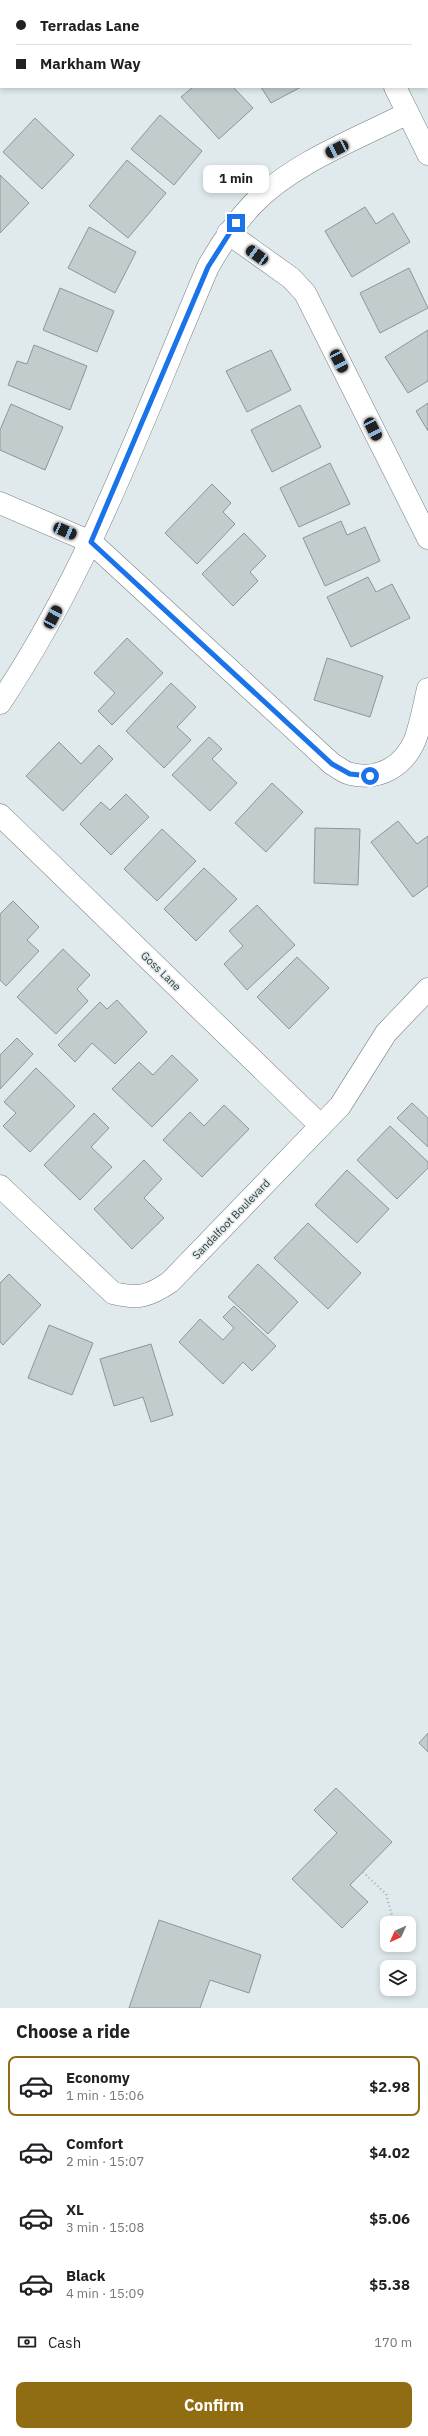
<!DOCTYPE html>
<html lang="en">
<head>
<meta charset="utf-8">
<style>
  :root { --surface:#fff; --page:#f2f2f2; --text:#202124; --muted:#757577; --line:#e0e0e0; --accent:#906c12 }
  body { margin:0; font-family:"IBM Plex Sans",sans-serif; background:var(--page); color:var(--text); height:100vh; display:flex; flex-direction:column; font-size:15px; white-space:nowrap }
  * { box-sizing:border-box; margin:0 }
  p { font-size:13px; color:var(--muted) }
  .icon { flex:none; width:22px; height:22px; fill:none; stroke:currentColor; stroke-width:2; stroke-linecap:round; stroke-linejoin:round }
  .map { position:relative; height:2008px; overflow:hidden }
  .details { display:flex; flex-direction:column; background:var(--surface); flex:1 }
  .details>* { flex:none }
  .hud { position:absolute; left:0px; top:0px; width:428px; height:88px; box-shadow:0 2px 6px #0003; display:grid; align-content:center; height:88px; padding:0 16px; background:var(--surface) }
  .needle { width:26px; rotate:225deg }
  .tools { position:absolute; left:380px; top:1916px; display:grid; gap:8px }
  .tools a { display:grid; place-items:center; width:36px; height:36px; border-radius:8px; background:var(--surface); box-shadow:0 2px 6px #0003; font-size:20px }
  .end { position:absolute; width:18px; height:18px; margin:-9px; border:5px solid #1a73e8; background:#fff; box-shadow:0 0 0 2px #fff }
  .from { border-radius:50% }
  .bubble { position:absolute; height:28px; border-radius:8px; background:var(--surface); box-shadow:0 2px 6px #0003; font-size:13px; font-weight:800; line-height:28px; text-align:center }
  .car { position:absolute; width:12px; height:24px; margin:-12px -6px; border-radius:5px; box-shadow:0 0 3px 1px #0007; background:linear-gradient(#222 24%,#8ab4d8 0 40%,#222 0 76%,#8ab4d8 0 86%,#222 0) }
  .hud b { display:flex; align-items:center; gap:14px; height:38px; font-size:15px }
  .hud b+b { border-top:1px solid var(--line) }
  .hud i { width:10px; height:10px; background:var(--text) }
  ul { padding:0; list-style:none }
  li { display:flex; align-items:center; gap:12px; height:60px; margin:0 8px 6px; padding:0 8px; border:2px solid transparent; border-radius:8px }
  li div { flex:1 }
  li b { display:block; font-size:15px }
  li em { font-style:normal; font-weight:800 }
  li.selected { border-color:var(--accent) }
  li>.icon { width:36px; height:36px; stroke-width:1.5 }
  h2 { padding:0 16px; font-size:18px; line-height:48px }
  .pay { display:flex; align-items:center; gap:10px; height:44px; padding:0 16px; font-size:15px }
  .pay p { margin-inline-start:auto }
  .button { display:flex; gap:8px; margin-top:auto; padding:8px 16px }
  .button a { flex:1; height:46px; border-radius:8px; background:var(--accent); color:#fff; font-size:16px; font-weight:800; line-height:46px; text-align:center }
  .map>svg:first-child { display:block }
</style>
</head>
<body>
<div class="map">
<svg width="428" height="2008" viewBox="0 0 428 2008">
  <rect width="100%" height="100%" fill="#e0eaec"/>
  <path fill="#c2cccd" stroke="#8c9597" d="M193,87H233L253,108L219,139L181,97Z
    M261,87H301L271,103Z
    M160,115L202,151L174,185L131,149Z
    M35,118L74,155L42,189L3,152Z
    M127,160L166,193L128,238L89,206Z
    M0,175L29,203L0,233Z
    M365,207L376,224L393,213L410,242L352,277L325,231Z
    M89,227L136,252L115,293L68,268Z
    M409,268L428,308L380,333L360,293Z
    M60,288L114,311L97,352L43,330Z
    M428,330V381L408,393L385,357Z
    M34,345L87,366L70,410L8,385L17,361L27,364Z
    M271,350L291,390L247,412L226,371Z
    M428,403V431L416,411Z
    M11,404L63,427L45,470L0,450V430Z
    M300,405L321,447L272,472L251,430Z
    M330,463L350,504L299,527L280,488Z
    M212,484L231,503L223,512L235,524L197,564L165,533Z
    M341,521L347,535L365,527L380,561L325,586L303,538Z
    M244,533L266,556L250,572L258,581L233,606L202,574Z
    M368,577L376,592L392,584L410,618L351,647L327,597Z
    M127,638L163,673L112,725L98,711L115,693L94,673Z
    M327,658L383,676L370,717L314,700Z
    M171,683L196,707L177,727L191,740L164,768L126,731Z
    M209,737L222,749L212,759L237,783L210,811L172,775Z
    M59,742L81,764L99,745L113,759L63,811L26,776Z
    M272,783L303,812L266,852L235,823Z
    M126,794L149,817L111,855L80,824L101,802L110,810Z
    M398,821L417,844L428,836V886L413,897L371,842Z
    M315,828L360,829L358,885L314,883Z
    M162,829L196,861L157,901L124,869Z
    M204,868L237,899L196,941L164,909Z
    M13,901L39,927L27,940L39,951L6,986L0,980V914Z
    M257,905L295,945L247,990L224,964L243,946L229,931Z
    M63,949L90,975L77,989L88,1001L56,1034L17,997Z
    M297,957L329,988L289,1029L257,997Z
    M117,1000L147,1032L115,1064L92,1043L75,1062L58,1045L100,1002L107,1009Z
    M17,1038L33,1054L0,1089V1055Z
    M172,1055L198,1080L152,1127L112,1089L139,1062L153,1075Z
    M36,1068L75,1106L30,1152L3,1126L16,1113L4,1102Z
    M412,1103L428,1118V1147L397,1118Z
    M224,1105L249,1129L202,1177L163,1140L190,1112L204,1126Z
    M94,1113L109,1128L91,1147L112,1167L80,1200L44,1165Z
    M390,1126L428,1162V1168L397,1199L357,1160Z
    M144,1160L162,1179L144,1198L164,1218L132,1249L94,1209Z
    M347,1170L389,1209L357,1243L315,1205Z
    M308,1223L361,1273L328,1309L274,1258Z
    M258,1264L298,1302L268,1334L228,1297Z
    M9,1274L41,1305L3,1345L0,1342V1283Z
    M234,1306L276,1346L252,1371L243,1362L223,1384L179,1342L200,1319L223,1340L234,1328L223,1317Z
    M49,1325L93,1343L72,1395L28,1378Z
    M151,1344L173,1415L151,1422L143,1397L114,1406L100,1359Z
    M428,1733V1752L419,1743Z
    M336,1788L392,1842L350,1885L368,1902L342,1928L292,1879L337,1833L314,1810Z
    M159,1920L261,1955L249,1993L210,1980L200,2008H129Z"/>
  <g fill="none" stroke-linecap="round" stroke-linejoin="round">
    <defs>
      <path id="minor" d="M352,0L353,1
        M395,87L428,154
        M228,233L291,278L305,293L428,538
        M0,503L91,542L332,764C338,767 344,773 351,774C379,781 404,766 415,740C421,724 424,705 428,689
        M0,703C90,569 145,414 208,267C221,244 234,224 252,205C292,163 357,139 408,113
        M0,815L321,1126
        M0,1186L113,1293C138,1299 148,1297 170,1282L340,1106L386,1033L428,989"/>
    </defs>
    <use href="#minor" stroke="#777f81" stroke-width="23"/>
    <path stroke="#a8b0b2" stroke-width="2.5" stroke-dasharray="1 3" stroke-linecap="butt" d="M363,1872L386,1894L394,1923"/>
    <use href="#minor" stroke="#fff" stroke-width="22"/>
  </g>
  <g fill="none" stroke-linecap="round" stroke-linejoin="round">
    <path stroke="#1a73e8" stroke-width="5" d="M236,223L208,267L91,542L332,764L350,774L370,776"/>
  </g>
  <g text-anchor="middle" stroke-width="3" stroke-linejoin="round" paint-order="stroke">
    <g font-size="11" fill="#343839" stroke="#e0eaec">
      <text transform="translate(161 971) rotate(44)" y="4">Goss Lane</text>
      <text transform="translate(231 1219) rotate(-46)" y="4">Sandalfoot Boulevard</text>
    </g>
  </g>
</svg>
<div class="tools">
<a><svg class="needle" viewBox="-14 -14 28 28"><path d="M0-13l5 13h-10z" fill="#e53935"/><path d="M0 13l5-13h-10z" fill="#757577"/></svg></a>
<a><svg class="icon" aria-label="layers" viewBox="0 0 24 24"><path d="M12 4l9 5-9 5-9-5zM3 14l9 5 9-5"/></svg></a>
</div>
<i class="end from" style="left:370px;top:776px"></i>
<i class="end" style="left:236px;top:223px"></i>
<div class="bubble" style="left:203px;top:165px;width:66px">1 min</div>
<i class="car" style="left:337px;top:149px;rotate:243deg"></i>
<i class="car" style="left:257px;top:255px;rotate:306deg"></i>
<i class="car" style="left:339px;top:361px;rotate:153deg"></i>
<i class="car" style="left:373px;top:429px;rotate:153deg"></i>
<i class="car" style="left:65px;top:531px;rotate:113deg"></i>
<i class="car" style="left:53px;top:617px;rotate:28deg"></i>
<div class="hud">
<b><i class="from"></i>Terradas Lane</b>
<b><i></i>Markham Way</b>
</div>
</div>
<section class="details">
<h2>Choose a ride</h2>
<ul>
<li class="selected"><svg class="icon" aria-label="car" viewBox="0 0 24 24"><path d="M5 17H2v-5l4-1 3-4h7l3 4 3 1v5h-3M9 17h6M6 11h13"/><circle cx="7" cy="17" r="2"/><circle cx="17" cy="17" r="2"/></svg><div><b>Economy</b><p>1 min · 15:06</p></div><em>$2.98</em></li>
<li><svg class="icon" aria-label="car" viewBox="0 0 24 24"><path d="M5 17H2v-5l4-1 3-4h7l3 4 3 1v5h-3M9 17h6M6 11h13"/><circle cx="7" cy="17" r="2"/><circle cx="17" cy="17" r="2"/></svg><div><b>Comfort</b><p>2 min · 15:07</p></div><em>$4.02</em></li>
<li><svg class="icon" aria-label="car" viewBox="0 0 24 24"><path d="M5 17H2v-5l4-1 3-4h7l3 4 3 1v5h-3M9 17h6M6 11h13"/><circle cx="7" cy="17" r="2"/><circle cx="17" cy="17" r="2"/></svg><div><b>XL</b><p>3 min · 15:08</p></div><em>$5.06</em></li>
<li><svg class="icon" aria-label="car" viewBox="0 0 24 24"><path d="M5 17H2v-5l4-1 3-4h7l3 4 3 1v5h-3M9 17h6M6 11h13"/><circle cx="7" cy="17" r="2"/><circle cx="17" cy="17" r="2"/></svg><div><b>Black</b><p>4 min · 15:09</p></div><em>$5.38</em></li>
</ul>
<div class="pay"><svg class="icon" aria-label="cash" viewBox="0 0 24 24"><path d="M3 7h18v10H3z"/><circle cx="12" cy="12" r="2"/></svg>Cash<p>170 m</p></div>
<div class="button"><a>Confirm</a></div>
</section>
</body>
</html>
